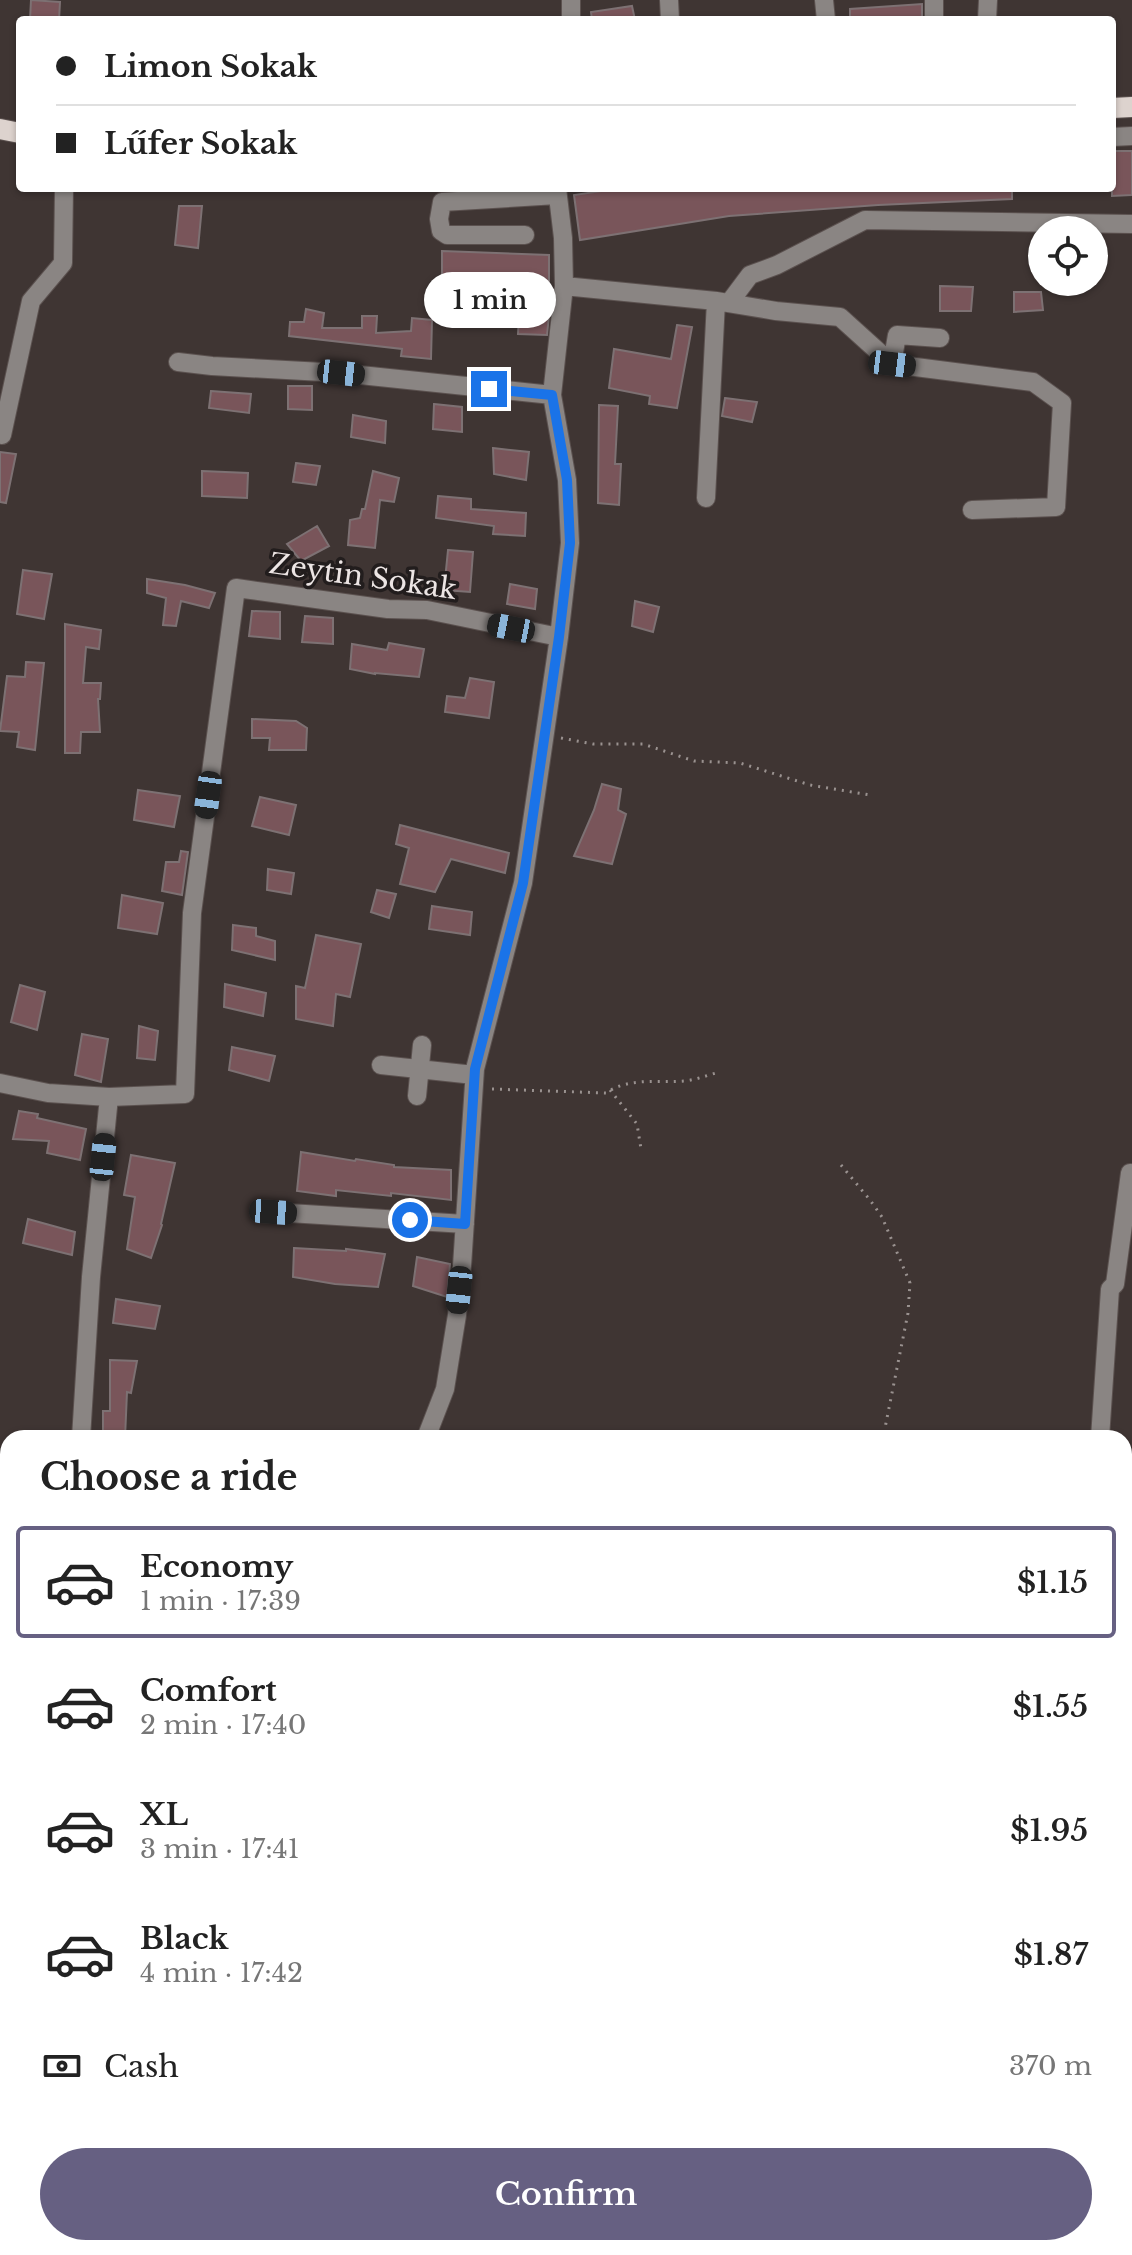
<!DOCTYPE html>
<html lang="en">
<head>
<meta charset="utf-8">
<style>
  :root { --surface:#fff; --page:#f2f2f2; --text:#222; --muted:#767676; --line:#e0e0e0; --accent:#666082 }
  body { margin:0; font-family:"Libre Baskerville",serif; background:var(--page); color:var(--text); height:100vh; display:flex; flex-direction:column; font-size:30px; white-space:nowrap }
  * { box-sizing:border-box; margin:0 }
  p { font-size:26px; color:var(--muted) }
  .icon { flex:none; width:44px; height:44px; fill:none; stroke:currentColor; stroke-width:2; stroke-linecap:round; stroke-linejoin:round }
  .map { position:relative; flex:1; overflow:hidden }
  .details { position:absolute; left:0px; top:1430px; width:1132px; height:826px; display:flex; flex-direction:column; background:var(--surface); border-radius:24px 24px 0 0; box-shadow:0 2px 6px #0004 }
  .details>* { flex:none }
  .hud { position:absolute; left:16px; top:16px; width:1100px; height:176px; border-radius:8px; box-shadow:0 2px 6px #0004; display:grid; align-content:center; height:176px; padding:0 40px; background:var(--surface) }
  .controls { position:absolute; left:1028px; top:216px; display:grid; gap:16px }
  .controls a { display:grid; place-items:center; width:80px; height:80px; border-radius:50%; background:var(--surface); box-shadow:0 2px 6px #0004; font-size:40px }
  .end { position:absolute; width:36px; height:36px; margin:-18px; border:10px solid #1a73e8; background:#fff; box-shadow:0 0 0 4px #fff }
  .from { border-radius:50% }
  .bubble { position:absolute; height:56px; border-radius:28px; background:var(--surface); box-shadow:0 2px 6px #0004; font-size:26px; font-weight:600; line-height:56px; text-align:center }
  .car { position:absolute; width:24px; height:48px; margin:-24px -12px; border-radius:10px; box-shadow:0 0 6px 2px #0007; background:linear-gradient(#222 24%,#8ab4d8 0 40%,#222 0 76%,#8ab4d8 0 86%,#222 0) }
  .hud b { display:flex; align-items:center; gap:28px; height:76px; font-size:30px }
  .hud b+b { border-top:2px solid var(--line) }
  .hud i { width:20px; height:20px; background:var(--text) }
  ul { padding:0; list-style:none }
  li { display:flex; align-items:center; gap:24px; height:112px; margin:0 16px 12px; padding:0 24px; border:4px solid transparent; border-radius:8px }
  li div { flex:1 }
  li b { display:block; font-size:30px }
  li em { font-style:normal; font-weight:600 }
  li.selected { border-color:var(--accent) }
  li>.icon { width:72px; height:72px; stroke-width:1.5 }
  h2 { padding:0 40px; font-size:36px; line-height:96px }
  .pay { display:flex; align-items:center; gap:20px; height:88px; padding:0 40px; font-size:30px }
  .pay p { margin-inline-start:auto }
  .action { display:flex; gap:16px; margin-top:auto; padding:16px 40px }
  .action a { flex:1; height:92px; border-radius:48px; background:var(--accent); color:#fff; font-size:32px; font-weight:600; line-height:92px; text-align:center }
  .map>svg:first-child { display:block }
</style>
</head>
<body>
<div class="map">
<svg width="1132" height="2255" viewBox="0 0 1132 2255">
  <rect width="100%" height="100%" fill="#3f3533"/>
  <path fill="#79555a" stroke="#7d7173" stroke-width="2" d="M31,0L60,2L59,20H30Z
    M922,4V20H850V9Z
    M632,6L635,20H592L591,12Z
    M1112,151H1132V195L1112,196Z
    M622,188H1012V199L878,205L729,216L580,240L574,195Z
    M179,206H202L198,248L175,245Z
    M442,251L549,255V296H551L547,335L518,334L520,298L442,294Z
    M940,286L973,287L971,311H940Z
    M1014,292H1041L1043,310L1014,312Z
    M306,309L324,313L322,328H362V316H377L376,333L411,331L412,318L432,320L431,359L401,356L402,349L289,336L290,322H304Z
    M677,325L692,327L677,408L649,404L650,396L609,388L614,349L671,359Z
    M288,386H312V410L288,409Z
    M211,391L251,394L249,413L209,408Z
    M725,398L757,402L752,422L722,416Z
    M434,404L462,407V432L433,429Z
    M599,405L618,406L615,464H621L619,505L598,503Z
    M353,415L386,421L385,443L351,437Z
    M493,448L529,452L526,480L494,474Z
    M0,452L16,454L6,503L0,502Z
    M296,463L320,466L316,485L293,482Z
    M202,471L248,473L247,498L202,496Z
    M373,471L399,478L394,502L380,500L375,548L348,545L350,520L360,518L362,509H365Z
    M438,496L471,499V509L526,513L525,536L493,534L494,526L436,518Z
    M317,526L329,546L301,561L287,544Z
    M448,550L473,552L470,592L444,590Z
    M23,570L52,574L44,619L17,614Z
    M147,579L185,585L215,593L209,608L181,601L176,626L163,625L166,598L147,593Z
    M510,584L537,589L535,609L507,604Z
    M635,601L659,607L653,632L632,626Z
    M252,611L280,612V639L249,636Z
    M305,616L333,618V644L302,642Z
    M65,624L101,630L99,649L86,647L83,683H101L100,699H98L100,732H81L80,753H65Z
    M389,643L424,649L419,677L375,673V674L350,669L352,644L387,650Z
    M26,662L44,663L35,750L17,747L19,732L0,731L7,676L25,677Z
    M470,678L494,682L489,718L445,712L447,696L465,698Z
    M252,719L296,721L307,728L306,750H269L270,738H252Z
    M602,784L621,789L618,810L626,814L612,864L574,856L594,810Z
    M138,790L180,796L174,827L134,820Z
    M260,797L296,805L289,835L252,826Z
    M400,825L509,853L505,873L451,859L435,892L400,884L409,848L396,844Z
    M181,851L188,852L182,895L162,891L166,862H179Z
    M268,869L294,873L291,894L267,890Z
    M377,890L396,894L389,918L371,912Z
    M122,895L163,903L157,934L118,928Z
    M432,906L472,912L470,935L429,929Z
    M233,925L256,928V936L275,941V960L232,950Z
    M316,935L361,944L350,997L336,994L333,1026L296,1019V986L305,988Z
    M225,984L266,993L263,1016L224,1007Z
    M20,985L45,992L37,1030L11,1022Z
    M139,1026L158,1031L155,1060L137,1058Z
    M82,1034L108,1039L101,1082L75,1075Z
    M232,1047L275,1056L269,1081L229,1070Z
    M19,1111L38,1114L37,1118L86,1129L80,1160L47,1153L49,1141L13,1139Z
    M301,1152L355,1161L356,1159L394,1165V1167L451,1170V1200L391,1193V1196L336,1190V1196L297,1191Z
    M131,1155L175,1163L161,1224L162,1225L151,1258L127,1249L135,1197L124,1195Z
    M28,1219L75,1232L72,1255L23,1243Z
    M294,1248L346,1251V1249L385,1254L378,1287L335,1284L293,1277Z
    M417,1257L450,1264L447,1297L413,1286Z
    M116,1299L160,1306L155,1329L113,1323Z
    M110,1360L137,1361L131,1393L127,1392L125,1438H103V1411H110Z"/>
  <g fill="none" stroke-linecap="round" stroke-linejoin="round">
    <defs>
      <path id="minor" d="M571,0V20
        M669,0L670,20
        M824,0L826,20
        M934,0V20
        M987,20L988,0
        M1112,137L1132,136
        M525,235H447L441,231L439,219L442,202L557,195
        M564,286L716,301L776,311L840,317L892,364L1033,382L1062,403L1056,507L972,510
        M729,303L750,275L777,265L865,220L1132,224
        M178,362L212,366L341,373L552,395
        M892,364L897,335L940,338
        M2,435L31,301L63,263L64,188
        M706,498L716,301
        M381,1065L474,1075
        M0,1083L48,1093L109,1097L185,1094L192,913L236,588L388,609L427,610L559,637
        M417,1096L422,1045
        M273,1212L465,1224
        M81,1438L91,1277L109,1097
        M426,1438L445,1389L457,1315L462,1266L475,1069L523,883L559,637L570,543L567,480L552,395L564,286L563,238L557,188
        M1100,1438L1110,1289L1115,1284L1130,1173
        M0,1796L8,1804
        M640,2248L645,2255
        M349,2255L352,2248
        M600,2255L602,2248"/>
      <path id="major" d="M1112,108L1132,107
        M0,129L20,133"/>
    </defs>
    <use href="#minor" stroke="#5b514f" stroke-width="20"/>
    <use href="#major" stroke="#5b514f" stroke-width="22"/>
    <path stroke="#9a9290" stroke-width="3" stroke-dasharray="2 6" stroke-linecap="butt" d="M561,738L593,744H643L694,761L740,763L810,785L870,795
      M492,1089L606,1093C629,1077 657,1083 684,1081C695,1080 705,1076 716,1073
      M610,1090L637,1124L641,1149
      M841,1165L870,1200L882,1217L910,1283L908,1313L883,1438
      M1124,1515L1132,1517
      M1124,2166L1132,2167"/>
    <use href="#minor" stroke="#8a8583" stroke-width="18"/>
    <use href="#major" stroke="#ddd3ce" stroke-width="20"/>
  </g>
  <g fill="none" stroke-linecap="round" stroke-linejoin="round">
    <path stroke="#1a73e8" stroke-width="10" d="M410,1220L465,1224L475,1069L523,883L559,637L570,543L567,480L552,395L489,389"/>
  </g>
  <g text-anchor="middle" stroke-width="7" stroke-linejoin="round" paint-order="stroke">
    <g font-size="28" fill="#ece5e4" stroke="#221d1d">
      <text transform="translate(363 576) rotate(8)" y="10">Zeytin Sokak</text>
    </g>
  </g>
</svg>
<div class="controls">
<a><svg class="icon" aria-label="locate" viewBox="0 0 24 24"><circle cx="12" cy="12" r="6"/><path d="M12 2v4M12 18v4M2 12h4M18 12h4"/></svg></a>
</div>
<i class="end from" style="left:410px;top:1220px"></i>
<i class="end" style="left:489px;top:389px"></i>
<div class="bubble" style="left:424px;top:272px;width:132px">1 min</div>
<i class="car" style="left:892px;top:364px;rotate:97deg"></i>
<i class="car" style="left:341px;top:373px;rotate:96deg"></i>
<i class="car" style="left:511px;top:628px;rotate:281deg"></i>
<i class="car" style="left:208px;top:795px;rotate:188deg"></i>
<i class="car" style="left:103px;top:1157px;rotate:6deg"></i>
<i class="car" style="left:273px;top:1212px;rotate:94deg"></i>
<i class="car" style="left:459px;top:1290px;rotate:186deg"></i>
<div class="hud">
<b><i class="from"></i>Limon Sokak</b>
<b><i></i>Lűfer Sokak</b>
</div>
<section class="details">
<h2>Choose a ride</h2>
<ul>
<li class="selected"><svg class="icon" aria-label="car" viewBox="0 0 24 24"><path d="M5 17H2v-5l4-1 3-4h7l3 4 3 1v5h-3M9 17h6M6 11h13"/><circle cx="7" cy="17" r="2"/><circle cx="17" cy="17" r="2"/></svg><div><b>Economy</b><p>1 min · 17:39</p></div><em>$1.15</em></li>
<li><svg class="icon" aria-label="car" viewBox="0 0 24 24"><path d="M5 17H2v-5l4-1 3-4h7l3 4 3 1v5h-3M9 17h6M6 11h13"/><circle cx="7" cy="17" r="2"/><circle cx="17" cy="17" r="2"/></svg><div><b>Comfort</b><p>2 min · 17:40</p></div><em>$1.55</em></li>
<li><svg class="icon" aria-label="car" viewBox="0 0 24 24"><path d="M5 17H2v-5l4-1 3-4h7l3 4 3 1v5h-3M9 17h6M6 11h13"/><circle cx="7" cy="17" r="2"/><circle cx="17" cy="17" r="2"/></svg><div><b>XL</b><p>3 min · 17:41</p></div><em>$1.95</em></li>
<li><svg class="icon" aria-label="car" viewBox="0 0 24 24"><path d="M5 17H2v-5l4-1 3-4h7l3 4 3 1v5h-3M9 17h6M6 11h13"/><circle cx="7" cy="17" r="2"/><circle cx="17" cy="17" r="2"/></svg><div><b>Black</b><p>4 min · 17:42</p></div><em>$1.87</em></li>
</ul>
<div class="pay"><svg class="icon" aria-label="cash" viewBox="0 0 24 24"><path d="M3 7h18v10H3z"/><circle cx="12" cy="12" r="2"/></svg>Cash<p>370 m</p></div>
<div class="action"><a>Confirm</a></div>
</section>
</div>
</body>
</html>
